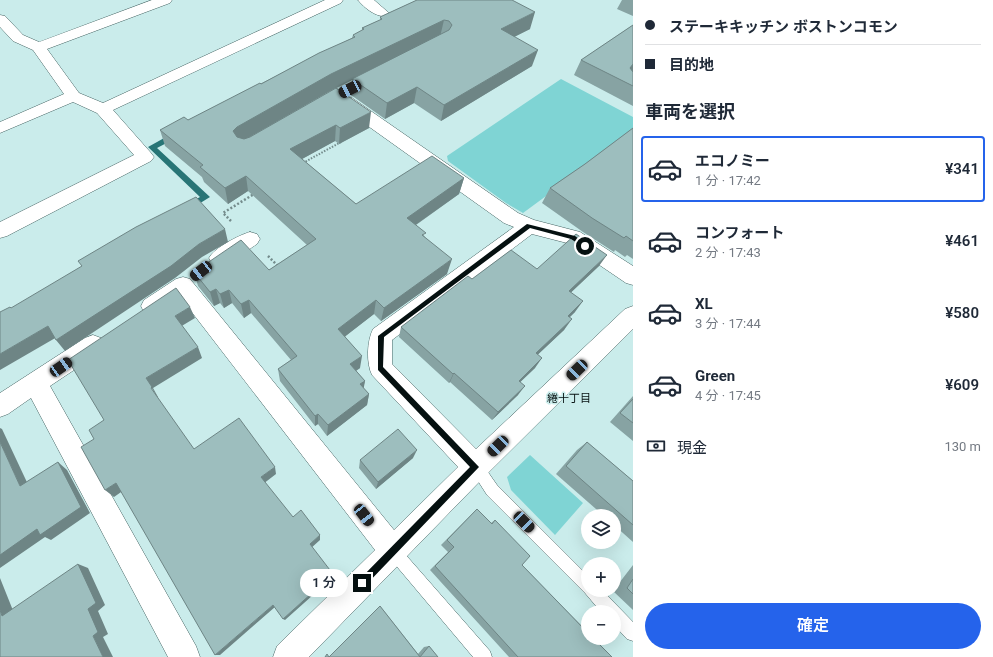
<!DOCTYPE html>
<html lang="ja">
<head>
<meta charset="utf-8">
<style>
  :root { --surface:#fff; --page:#f6f6f7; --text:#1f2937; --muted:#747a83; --line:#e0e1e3; --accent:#2563eb }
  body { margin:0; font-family:Roboto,"Noto Sans JP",sans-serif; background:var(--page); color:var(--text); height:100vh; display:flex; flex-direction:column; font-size:15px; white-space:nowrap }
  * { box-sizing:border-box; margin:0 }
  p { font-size:13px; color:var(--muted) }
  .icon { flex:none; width:22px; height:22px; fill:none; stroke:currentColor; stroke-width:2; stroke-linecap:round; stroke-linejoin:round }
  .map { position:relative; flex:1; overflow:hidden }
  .side { display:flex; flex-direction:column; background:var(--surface); width:360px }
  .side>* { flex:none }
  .hud { display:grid; align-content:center; height:88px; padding:0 12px; background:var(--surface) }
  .tools { position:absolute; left:581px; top:509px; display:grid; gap:8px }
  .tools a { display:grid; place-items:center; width:40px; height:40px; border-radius:50%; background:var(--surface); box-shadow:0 4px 16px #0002; font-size:20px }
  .end { position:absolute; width:18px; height:18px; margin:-9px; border:5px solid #051010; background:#fff; box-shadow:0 0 0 2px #fff }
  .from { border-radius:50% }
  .bubble { position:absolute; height:28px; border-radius:14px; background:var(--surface); box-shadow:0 4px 16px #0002; font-size:13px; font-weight:600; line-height:28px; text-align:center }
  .car { position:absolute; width:12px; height:24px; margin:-12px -6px; border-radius:5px; box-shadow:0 0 3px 1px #0007; background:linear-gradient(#222 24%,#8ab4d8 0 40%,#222 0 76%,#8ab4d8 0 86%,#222 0) }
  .hud b { display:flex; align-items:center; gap:14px; height:38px; font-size:15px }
  .hud b+b { border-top:1px solid var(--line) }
  .hud i { width:10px; height:10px; background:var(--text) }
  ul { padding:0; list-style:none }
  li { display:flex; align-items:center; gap:12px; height:66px; margin:0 8px 6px; padding:0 4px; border:2px solid transparent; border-radius:4px }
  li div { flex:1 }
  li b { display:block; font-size:15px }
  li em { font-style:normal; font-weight:600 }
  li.active { border-color:var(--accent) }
  li>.icon { width:36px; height:36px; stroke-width:1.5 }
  h2 { padding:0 12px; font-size:18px; line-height:48px }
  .pay { display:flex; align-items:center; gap:10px; height:44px; padding:0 12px; font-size:15px }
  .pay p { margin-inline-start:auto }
  .cta { display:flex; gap:8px; margin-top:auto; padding:8px 12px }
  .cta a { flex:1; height:46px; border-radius:24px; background:var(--accent); color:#fff; font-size:16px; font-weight:600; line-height:46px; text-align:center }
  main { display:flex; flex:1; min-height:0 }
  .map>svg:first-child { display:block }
</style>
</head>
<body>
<main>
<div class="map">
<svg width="633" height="657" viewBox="0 0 633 657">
  <rect width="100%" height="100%" fill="#caeceb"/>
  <path fill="#7fd4d4" d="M561,79L633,117V132L523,213L506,203L448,161L447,156Z
    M530,455L583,503L555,535L511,490L507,477Z"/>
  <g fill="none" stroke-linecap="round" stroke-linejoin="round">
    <path fill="#287576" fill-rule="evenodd" d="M175,132L178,133V137L157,148L210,197L189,210L186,209L185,207L186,205L200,197L148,147Z"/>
    <defs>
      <path id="service" d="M476,460L481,462L497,485L588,576V590H602L633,622V641L627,639L614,625V612H601L585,593L487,495L469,467L471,462Z
        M393,543L398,546L490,651L492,657H473L388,556L385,551L388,546Z"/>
      <path id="minor" d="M152,0H172L170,3L47,49L79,93L103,103L325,0H343L341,3L113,110L151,153L154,157L151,161L7,236L0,238V222L134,155L97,113L73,102L0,133V122L64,94L33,50L13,41L0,27V15L5,16L23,35L39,42Z
        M358,0H374L389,13L387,16C377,18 364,8 358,0Z
        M346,97L352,98L518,213L534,220L580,232L633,266V285L626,283L567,243L532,234L392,340V364L476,449L625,309L633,306V329L485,476L309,657H273L277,646L375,550L181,298C169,305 159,317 144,312L141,306L144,300L176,279L183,277L190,279L394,530L458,467L372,375C366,363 367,341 373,329L514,227L504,223L340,106L338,102L340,98Z
        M250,232L257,234L260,239L257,244C244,252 227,269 212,264L209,258C214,248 239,235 250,232Z
        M93,335L101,338L104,345L101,352L50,386L196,646L200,657H168L31,398L8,414L0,417V393L85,338Z"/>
    </defs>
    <use href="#service" stroke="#446362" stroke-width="1"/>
    <use href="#minor" stroke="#446362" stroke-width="1"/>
    <path stroke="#748c8c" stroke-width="2" stroke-dasharray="1.5 1.5" stroke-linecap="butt" d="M303,163L341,142"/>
    <path stroke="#748c8c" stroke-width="2.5" stroke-dasharray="2 2" stroke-linecap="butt" d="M302,164L305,162
      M231,221L223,213L254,194
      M268,256L278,266"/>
    <use href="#service" fill="#fff" fill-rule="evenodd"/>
    <use href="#minor" fill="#fff" fill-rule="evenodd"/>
  </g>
  <path fill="#87a3a3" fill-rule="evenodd" d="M417,0L530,29L514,37L532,66L441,121L414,103L385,119L351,95L352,80L337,88L369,128L339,144L335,141L302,159L356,204L464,178L459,194L416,225L425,237L447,274L381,321L374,314L345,336L360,368L356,371L365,381L363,388L369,394L367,405L327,436L318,424L315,426L280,381L278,369L291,360L251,313L244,318L232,303L224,308L220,303L214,306L198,286L194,272L269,270L307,245L248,191L228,204L204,182L202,177L165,146L160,130L188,120L352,38L353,35L362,31V28L380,20V17ZM336,88L250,137L246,139L330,91Z
    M622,0H633V16L617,9Z
    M633,25V106L574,75L581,60Z
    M633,128V259L627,255L625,257L615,250L614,252L583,232L542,203L550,188L585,164Z
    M599,266L571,292L575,312L570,317L564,330L538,354L535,368L520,382L518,395L492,420L450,382L449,383L399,337L401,327L537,269Z
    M633,396V441L610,422Z
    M587,442L633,481V542L614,525V516H604L556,474L577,450Z
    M413,458L376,489L359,468L360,460Z
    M477,509L491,523L495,520L522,565L612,657H509L430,570L448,552L441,545Z
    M633,565V610L613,591Z
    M380,606L418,654L424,647L429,646L438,657H329Z"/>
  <path fill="#6e8585" d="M535,12L530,29L496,46L501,29Z
    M444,20L440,37L352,79V80L330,91L239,143L233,131L237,127L331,74Z
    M538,50L532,66L441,121L444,105Z
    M633,64V75L630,68Z
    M417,87L414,103L385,119L387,103Z
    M371,112L369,128L339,144L340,128Z
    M336,125L335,141L291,165L290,149Z
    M246,176L248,191L228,204L225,188Z
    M464,178L459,194L404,233L407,218Z
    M225,229L228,242L202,257L175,278L65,351L56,340L199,244Z
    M607,255L599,266L561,302L569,291Z
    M452,259L447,274L381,321L384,308Z
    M216,289L220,303L214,306L210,292Z
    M229,290L232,303L224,308L220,294Z
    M249,300L251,313L244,318L241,304Z
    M376,300L374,314L338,342V329Z
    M583,301L575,312L560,326L568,316Z
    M190,307L195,318L180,327L175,316Z
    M572,319L564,330L529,363L536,353Z
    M48,326L57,337L0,370V354Z
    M198,347L202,358L153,388L158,397H157L146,378Z
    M362,356L360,368L348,376L350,364Z
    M542,358L535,368L512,390L519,381Z
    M454,373L450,382L449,383L453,374Z
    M365,381L363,392L360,384Z
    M525,386L518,395L492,420L498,412Z
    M369,394L367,405L327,436L328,425Z
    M318,414V424L315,426V416Z
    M0,428L2,429L32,493L20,486L0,442Z
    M417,450L413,458L376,489L378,482Z
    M58,462L67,470L90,513L51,540L45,537L0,568V555Z
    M275,467L276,474L263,484L261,477Z
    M116,483L124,490L114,497L105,490Z
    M320,535V540L310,549V544Z
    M78,564L88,568L105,605L98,611L108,634L103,637L113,657H103L93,636Z
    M333,574L332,578L285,620L283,619Z
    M0,578L16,618L2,616L0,610Z
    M273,605L275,607L220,655H215Z"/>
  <path fill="#9dbebe" stroke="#6e8585" d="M417,0H512L535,12L501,29L538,50L444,105L417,87L387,103L352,79L449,30L452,25L449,21L444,20L331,74L237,127L233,131L237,137L244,139L250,137L336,88L371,112L340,128L336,125L290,149L356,204L432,156L464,178L407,218L426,233L422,235L452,259L384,308L376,300L338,329L362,356L350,364L365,381L360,384L369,394L328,425L318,414L315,416L278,369L297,356L249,300L241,304L229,290L220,294L216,289L210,292L194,272L241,240L269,270L316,239L246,176L225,188L200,167L203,165L160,130L184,117L188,120L260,83L261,84L319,53L355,37L353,35L364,29L362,28L382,19L380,17Z
    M633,25V64L630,68L633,72V86L581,60Z
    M633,128V241L626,236L624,238L592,218L550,188L585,164Z
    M196,197L225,229L199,244L171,266L56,340L48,326L0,354V312L10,307L11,308L82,266L78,261L136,227Z
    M576,234L607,255L569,291L583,301L568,316L572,319L536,353L542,358L519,381L525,386L498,412L454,373L453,374L401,327L468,276L472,279L511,250L537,269Z
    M176,288L190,307L175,316L198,347L146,378L152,387L151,388L194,449L239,418L275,467L261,477L293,517L301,510L320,535L310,544L333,574L283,619L273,605L215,655L116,483L105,490L81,447L94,439L89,430L104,420L68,360Z
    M633,399V423L620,413Z
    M398,429L417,450L378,482L360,460Z
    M0,442L20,486L58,462L81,507L40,535L37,529L0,555Z
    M587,442L633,481V525L566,466Z
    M477,509L492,524L495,520L530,556L522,565L588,633V638H593L612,657H518L435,566L454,547L447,540Z
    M78,564L96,603L88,609L98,632L93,636L103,657H0V610L2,616Z
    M633,579V594L627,588Z
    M380,606L420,657L429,646L438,657H325L327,654L329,657Z"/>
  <path fill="#051010" d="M527,224L575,236L588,246L585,248L571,239L530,228L384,337L383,367L479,467L365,586L362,587L359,586L357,583L359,580L470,467L378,370V336Z"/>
  <g text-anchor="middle" stroke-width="3" stroke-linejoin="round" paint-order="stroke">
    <g font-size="11" fill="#051010" stroke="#caeceb">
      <text x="569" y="402">綣十丁目</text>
    </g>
  </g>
</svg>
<div class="tools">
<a><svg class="icon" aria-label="layers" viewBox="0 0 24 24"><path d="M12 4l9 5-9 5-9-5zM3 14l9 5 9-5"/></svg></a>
<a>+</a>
<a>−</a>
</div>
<i class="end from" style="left:585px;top:246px"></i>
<i class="end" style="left:362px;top:583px"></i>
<div class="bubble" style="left:300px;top:569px;width:48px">1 分</div>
<i class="car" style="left:350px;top:89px;rotate:243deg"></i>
<i class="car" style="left:201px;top:271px;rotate:232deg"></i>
<i class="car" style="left:61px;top:367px;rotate:56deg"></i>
<i class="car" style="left:577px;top:370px;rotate:226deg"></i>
<i class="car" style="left:498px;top:446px;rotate:226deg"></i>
<i class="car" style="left:364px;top:515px;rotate:142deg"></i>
<i class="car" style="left:524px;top:522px;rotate:135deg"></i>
</div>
<section class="side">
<div class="hud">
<b><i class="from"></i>ステーキキッチン ボストンコモン</b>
<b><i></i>目的地</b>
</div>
<h2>車両を選択</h2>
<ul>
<li class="active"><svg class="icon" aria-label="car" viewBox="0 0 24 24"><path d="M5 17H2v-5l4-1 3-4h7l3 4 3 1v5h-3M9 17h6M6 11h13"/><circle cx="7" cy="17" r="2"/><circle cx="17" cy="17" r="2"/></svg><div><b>エコノミー</b><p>1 分 · 17:42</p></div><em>¥341</em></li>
<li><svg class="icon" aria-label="car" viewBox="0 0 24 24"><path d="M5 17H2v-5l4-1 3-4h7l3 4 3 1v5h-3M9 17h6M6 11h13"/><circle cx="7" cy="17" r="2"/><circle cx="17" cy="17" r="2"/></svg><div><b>コンフォート</b><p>2 分 · 17:43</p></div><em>¥461</em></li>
<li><svg class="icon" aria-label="car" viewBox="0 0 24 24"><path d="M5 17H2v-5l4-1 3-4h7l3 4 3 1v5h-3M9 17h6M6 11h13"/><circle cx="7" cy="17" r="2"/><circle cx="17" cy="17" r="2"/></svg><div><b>XL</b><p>3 分 · 17:44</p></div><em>¥580</em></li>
<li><svg class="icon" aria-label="car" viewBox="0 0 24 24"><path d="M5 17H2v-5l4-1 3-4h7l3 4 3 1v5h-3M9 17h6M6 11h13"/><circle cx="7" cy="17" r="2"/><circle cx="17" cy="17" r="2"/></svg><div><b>Green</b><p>4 分 · 17:45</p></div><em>¥609</em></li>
</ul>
<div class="pay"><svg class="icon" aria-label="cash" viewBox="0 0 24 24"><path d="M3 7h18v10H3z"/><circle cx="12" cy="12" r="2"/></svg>現金<p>130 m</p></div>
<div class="cta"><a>確定</a></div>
</section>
</main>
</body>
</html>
